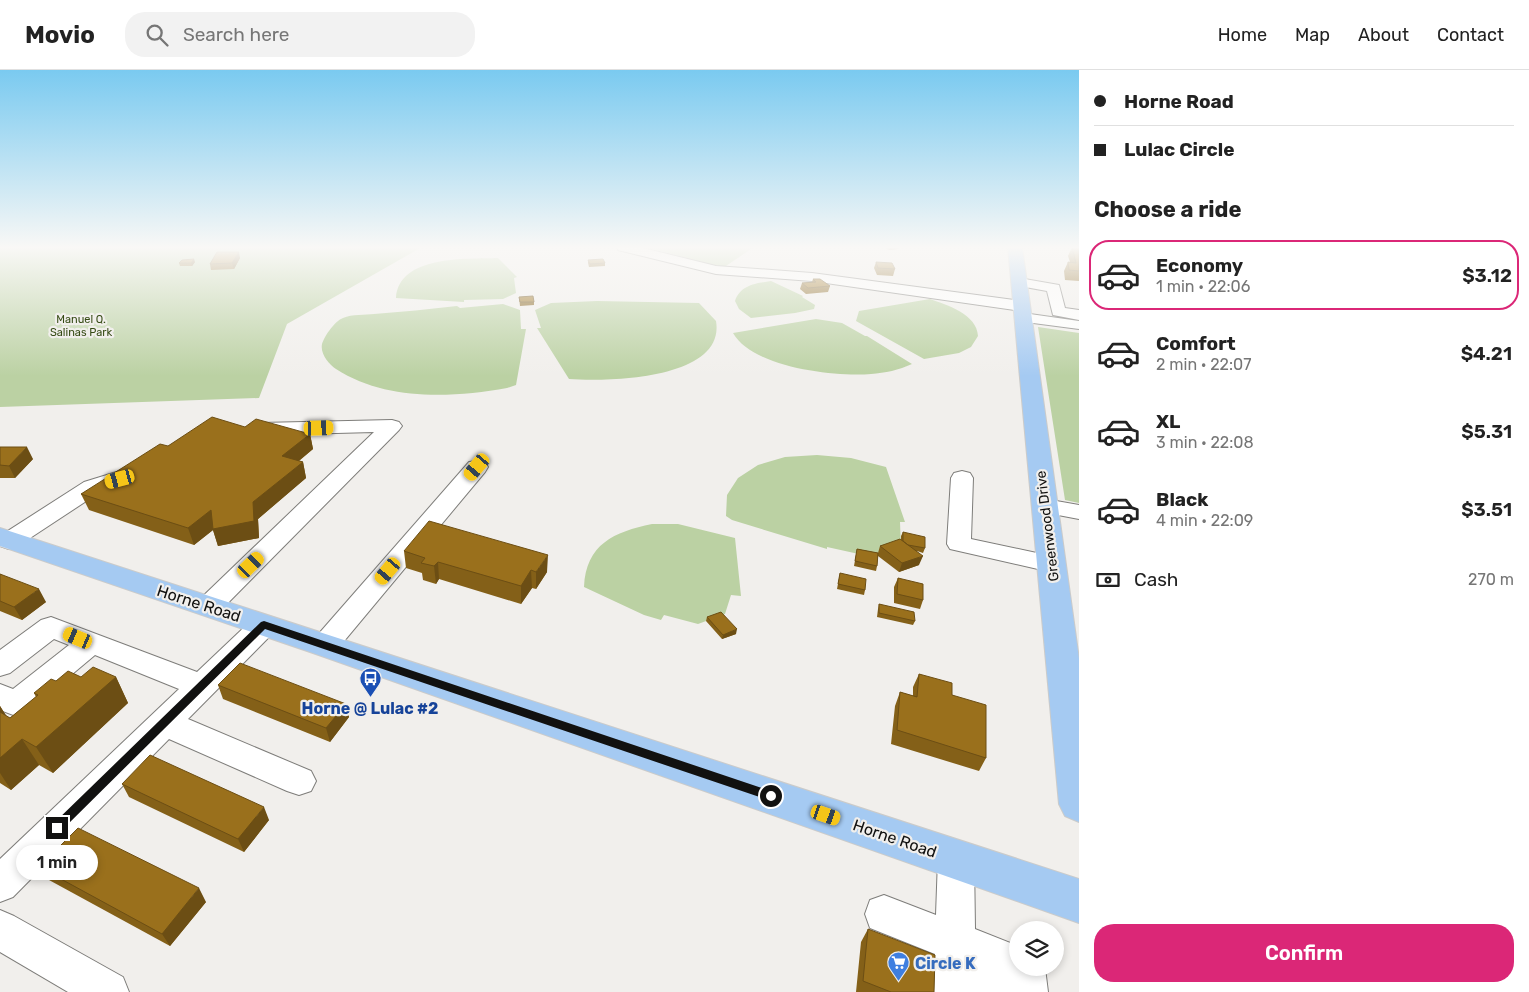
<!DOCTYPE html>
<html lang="en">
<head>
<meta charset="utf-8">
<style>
  :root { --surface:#fff; --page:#f2f2f2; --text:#222; --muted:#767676; --line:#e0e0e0; --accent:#db2777 }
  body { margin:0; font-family:Rubik,sans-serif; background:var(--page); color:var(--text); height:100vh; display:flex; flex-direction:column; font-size:19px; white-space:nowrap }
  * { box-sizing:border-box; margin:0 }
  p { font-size:16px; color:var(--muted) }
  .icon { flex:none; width:28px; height:28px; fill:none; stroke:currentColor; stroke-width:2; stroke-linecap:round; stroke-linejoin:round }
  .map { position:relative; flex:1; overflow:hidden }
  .sheet { display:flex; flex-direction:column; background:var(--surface); width:450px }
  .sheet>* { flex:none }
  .guide { display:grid; align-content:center; height:110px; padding:0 15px; background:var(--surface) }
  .buttons { position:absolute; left:1009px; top:851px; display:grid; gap:10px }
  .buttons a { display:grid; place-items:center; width:55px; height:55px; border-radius:50%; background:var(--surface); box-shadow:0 2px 8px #0003; font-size:25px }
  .end { position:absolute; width:22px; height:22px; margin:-11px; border:6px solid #111110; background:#fff; box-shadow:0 0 0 2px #fff }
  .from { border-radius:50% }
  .bubble { position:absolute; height:35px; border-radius:18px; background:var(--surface); box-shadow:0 2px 8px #0003; font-size:16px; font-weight:600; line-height:35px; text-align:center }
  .car { position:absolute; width:15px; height:30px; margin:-15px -8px; border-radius:6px; box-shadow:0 0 4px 1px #0007; background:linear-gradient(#f5c518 24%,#345 0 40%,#f5c518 0 76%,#345 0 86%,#f5c518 0) }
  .guide b { display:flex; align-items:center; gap:18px; height:48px; font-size:19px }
  .guide b+b { border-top:1px solid var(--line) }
  .guide i { width:12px; height:12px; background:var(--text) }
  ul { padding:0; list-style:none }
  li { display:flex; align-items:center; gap:15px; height:70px; margin:0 10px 8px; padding:0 5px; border:2px solid transparent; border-radius:20px }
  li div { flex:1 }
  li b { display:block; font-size:19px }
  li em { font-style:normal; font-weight:600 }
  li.on { border-color:var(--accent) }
  li>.icon { width:45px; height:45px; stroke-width:1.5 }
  h2 { padding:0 15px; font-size:22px; line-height:60px }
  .pay { display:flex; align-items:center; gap:12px; height:55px; padding:0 15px; font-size:19px }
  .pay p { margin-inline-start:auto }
  .action { display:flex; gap:10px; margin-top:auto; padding:10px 15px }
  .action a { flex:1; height:58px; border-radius:20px; background:var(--accent); color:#fff; font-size:20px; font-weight:600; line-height:58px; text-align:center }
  header { display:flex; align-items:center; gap:30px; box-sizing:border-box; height:70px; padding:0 25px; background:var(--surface); border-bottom:1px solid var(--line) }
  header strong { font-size:24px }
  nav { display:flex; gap:28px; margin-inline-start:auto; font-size:18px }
  .search { width:350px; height:45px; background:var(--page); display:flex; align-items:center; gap:12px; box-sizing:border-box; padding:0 18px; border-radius:20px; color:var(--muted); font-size:19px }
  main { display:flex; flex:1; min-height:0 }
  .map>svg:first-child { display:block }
</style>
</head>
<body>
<header>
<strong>Movio</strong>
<div class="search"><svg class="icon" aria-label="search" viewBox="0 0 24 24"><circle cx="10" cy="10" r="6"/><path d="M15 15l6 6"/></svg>Search here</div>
<nav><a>Home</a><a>Map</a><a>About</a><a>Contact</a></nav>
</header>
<main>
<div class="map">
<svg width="1079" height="922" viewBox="0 0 1079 922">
  <rect width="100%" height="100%" fill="#f1efec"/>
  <path fill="#bbd1a3" d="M0,177H422L287,254L259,328L0,337Z
    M646,177H754L723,198Z
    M498,188L517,207L514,208L516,223L503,229L464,230V232L396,228C399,185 466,189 498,188Z
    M771,211L803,226L802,227L815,235L814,239L795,243L751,248L739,239L735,231C740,215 757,213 771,211Z
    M930,229C947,235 977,244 978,266L971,277L959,283L924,289L856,251L859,241Z
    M597,231L699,233L716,251C726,310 606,312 569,309L537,258H541L535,240L551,233Z
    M503,234L520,240L521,259H526L516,315L507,318C451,328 386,331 336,299C329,294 320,284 322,274C325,265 335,251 343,248C352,244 365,245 374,244C402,242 429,239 457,236L460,238Z
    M816,249L842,253L865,266H867L912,294C899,300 885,303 871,304C835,307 753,298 733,263Z
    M1038,257L1079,263V433L1065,430Z
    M817,385L851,388L886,397L905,452H900L901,478L877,485V488L827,477V479L732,450L726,446L727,425L738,408L758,395L785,387Z
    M652,454H678L735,468L741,526L731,525L725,544L698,554L664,545L661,550L644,545L584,517C586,474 614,462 652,454Z"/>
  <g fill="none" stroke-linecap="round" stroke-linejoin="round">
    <defs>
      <path id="minor" d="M617,177H639L716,196L812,203L1021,231L1026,233L1029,236L1026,239L1021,241L812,211L716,204L618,180Z
        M1019,208L1059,215L1065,238L1079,240V250L1053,245L1047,221L1014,215L1012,212L1014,209Z
        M1023,243L1079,251V259L1018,251L1015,248L1018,245Z
        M392,350L399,352L402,356L399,360L218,543L209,545L200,543L196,536L200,529L374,362L260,365L253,363L250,359L253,355L260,353Z
        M477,391L485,392L488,397L485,402L335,582L325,585L315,582L311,575L315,568L469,392Z
        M123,400L131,402L134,407L131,412L100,422L18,476L9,479L0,476V466L84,412Z
        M962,401L970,403L973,408L971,469L1060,488L1064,494L1060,500L1051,502L950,479L947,474L951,408L954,403Z
        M1045,429L1079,435V449L1037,441L1034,436L1037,431Z
        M264,545L274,548L278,555L274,562L188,649L311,701L316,711L311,721L299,725L287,721L169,669L13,827L0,832V789L179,619L95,585L27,642L16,646L0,640V614L13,619L69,575L54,569L10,603L0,606V580L41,550L51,547L197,602L254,548Z
        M956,772L969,777L974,789L975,859L1018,876V898H1045L1048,922H934L935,884L870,858L865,844L870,830L884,825L936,845L938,789L943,777Z
        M0,840L14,846L123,907L129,922H68L0,882Z"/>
      <path id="major" d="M1008,177H1022L1079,589V752L1065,746L1059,734Z
        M0,458L1079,809V853L313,583L0,476Z"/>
    </defs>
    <use href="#minor" stroke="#7e7d7a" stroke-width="2"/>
    <use href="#major" stroke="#cbcbca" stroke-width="2"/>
    <use href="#minor" fill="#fff" fill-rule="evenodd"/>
    <use href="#major" fill="#a5caf2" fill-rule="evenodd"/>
  </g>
  <path fill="#846018" d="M883,177H898V179L889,180Z
    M1072,177H1079V211L1065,210L1064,201L1068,192H1070L1068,186Z
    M240,188L234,199L211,200L210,194Z
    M588,190L605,193V196L589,197L588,193Z
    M195,192L192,196H180L179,193Z
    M876,192L895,199L893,206L877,205L874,198Z
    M813,209L830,216L828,222L806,224L800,219L802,213L812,212Z
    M519,227L534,232V235L520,236Z
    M245,357L310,364L313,379L299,391L303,392L306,408L258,449L259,468L218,476L213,460L194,475L89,440L81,424L168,376Z
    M0,377L33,389L15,408H0Z
    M903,462L925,478L923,483L917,481L919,495L899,502L878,486L877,496L876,501L854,496L857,479L878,483L880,476L901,470V466Z
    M404,481L547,502L536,519L532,518L521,534L439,509L436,514L423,510L422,503L406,498Z
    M840,503L865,520L864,525L837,519Z
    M0,504L46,532L22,550L0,541Z
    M898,508L923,530L920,539L894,533V517Z
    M879,534L915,551L913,555L877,547L878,539Z
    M707,547L736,564L722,569L706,551Z
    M919,604L952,625L986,688L979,701L891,674L895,636L900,622L913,626V617Z
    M81,607H116L128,633L53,703L39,695L11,720L0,713V636L6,646L10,648L36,627L34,623L56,611Z
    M218,615L346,634L349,647L330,672L223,629Z
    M122,714L269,750L244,782L129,727Z
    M39,797L206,832L170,876L49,810Z
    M868,859L934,922H856L861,872Z"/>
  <path fill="#6c4e14" d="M890,177H898V179L889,180Z
    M239,182L240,188L234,199L232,193Z
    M194,189L195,192L192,196L191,193Z
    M310,364L313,379L285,402L282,386Z
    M27,377L33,389L15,408L9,396Z
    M303,392L306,408L258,449L259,468L218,476L213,460L194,475L188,458L211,440L253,432Z
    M548,485L547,502L536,519V502Z
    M923,486L919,495L899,502L902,493Z
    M438,492L439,509L436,514L434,496Z
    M531,500L532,518L521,534V516Z
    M39,519L46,532L22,550L14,537Z
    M737,559L736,564L722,569L723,565Z
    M116,607L128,633L53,703L36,677Z
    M346,634L349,647L330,672L326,658Z
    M0,636L13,656L0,654Z
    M22,669L39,695L11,720L0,703V688Z
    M264,737L269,750L244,782L238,769Z
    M199,818L206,832L170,876L162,864Z"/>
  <path fill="#9a701c" stroke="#6c4e14" d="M1072,177L1077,178V177H1079V201L1069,200L1068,192L1076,193Z
    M217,182H239L232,193L210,194Z
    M194,189L191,193H179L182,190Z
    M603,189L605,193L590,194L588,190Z
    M876,192L892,193L895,199L878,198Z
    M813,209H820L830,216L808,218L802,213L816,212Z
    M533,226L534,232H520L519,227Z
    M212,347L245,357L256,349L310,364L282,386L303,392L253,432L254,451L213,459L211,440L188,458L81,424L160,374L168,376Z
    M0,377H27L9,396L0,395Z
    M429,451L548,485L536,502L531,500L521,516L438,492L434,496L421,493L425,488L404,481Z
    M903,462L925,467V478L908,475L903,471Z
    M900,469L923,486L902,493L880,476Z
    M857,479L878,483L877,496L855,491Z
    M840,503L866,509L865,520L838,514Z
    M0,504L39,519L14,537L0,531Z
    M898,508L923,514V530L897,524Z
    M879,534L914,542L915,551L879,543Z
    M721,542L737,559L723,565L707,547Z
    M240,593L346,634L326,658L218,615Z
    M93,597L116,607L36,677L22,669L0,688V642L10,648L38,625L34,623L51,609L56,611L68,601L81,607Z
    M919,604L952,613V625L986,635V688L897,660L900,622L917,627Z
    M150,685L264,737L238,769L122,714Z
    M78,758L199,818L162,864L39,797Z
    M868,859L935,885L934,922H891L863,911Z"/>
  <linearGradient id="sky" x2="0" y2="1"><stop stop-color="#7acaf0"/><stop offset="0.58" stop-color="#f9f8f6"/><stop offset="1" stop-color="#f9f8f6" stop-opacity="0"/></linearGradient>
  <rect width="1079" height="306" fill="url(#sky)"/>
  <path fill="#111110" d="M264,551L771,721L775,723L776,726L775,730L771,731L265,559L61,761L57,763L53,761L51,758L53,754L261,552Z"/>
  <defs>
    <symbol id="bus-pin" viewBox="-11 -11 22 30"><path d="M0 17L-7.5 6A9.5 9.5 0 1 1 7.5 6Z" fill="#1a4fb4" stroke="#f1efec"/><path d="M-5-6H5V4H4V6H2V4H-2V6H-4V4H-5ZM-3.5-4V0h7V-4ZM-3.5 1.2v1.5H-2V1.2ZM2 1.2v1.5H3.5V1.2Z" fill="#fff"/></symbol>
    <symbol id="supermarket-pin" viewBox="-11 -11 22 30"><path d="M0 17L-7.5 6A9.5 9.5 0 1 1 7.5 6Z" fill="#3f7fe0" stroke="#f1efec"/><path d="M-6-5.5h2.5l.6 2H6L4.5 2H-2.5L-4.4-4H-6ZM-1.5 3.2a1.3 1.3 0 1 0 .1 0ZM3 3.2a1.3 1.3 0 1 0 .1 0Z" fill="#fff"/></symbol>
  </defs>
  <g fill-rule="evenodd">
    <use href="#bus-pin" x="358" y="596" width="25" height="34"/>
    <use href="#supermarket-pin" x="886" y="880" width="25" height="34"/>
  </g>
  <g text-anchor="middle" stroke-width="4.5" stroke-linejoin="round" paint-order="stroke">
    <g font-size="11" fill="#364b15" stroke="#f1efec">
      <text x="81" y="253">Manuel Q.<tspan x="81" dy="13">Salinas Park</tspan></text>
    </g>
    <g font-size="14" fill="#111110" stroke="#f1efec">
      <text transform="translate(1047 456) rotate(-97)" y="5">Greenwood Drive</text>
    </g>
    <g font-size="16" fill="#111110" stroke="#f1efec">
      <text transform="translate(199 533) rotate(18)" y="6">Horne Road</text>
      <text transform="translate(895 768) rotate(19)" y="6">Horne Road</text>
    </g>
    <g font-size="16" font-weight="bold" fill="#164399" stroke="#f1efec">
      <text x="370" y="644">Horne @ Lulac #2</text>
    </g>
    <g font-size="16" font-weight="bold" fill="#366cbe" stroke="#f1efec" text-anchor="start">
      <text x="915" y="899">Circle K</text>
    </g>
  </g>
</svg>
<div class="buttons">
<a><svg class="icon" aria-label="layers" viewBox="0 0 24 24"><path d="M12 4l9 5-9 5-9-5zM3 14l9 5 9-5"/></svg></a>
</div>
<i class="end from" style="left:771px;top:726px"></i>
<i class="end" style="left:57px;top:758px"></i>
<div class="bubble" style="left:16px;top:775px;width:82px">1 min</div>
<i class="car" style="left:319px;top:358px;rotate:88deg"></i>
<i class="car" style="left:477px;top:397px;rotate:220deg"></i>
<i class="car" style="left:120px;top:409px;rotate:255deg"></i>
<i class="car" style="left:251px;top:495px;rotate:46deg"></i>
<i class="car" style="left:388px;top:501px;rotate:220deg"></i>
<i class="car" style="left:78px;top:568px;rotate:293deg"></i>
<i class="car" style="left:826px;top:745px;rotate:109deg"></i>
</div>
<section class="sheet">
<div class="guide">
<b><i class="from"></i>Horne Road</b>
<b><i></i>Lulac Circle</b>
</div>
<h2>Choose a ride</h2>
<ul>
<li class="on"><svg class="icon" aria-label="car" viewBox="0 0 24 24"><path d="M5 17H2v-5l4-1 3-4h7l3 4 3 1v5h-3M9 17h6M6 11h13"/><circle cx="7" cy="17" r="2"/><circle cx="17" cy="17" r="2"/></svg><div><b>Economy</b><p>1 min · 22:06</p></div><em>$3.12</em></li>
<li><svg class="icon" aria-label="car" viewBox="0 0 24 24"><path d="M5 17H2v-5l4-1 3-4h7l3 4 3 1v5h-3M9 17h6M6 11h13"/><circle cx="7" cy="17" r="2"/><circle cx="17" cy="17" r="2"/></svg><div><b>Comfort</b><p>2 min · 22:07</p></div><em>$4.21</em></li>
<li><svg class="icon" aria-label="car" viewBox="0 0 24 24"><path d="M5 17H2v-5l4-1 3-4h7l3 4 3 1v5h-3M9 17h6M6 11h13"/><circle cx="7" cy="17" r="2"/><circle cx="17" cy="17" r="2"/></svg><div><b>XL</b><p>3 min · 22:08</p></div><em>$5.31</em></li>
<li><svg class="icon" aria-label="car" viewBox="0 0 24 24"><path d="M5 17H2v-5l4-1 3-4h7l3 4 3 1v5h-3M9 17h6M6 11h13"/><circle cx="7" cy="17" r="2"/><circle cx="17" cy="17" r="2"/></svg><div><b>Black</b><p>4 min · 22:09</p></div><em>$3.51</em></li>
</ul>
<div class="pay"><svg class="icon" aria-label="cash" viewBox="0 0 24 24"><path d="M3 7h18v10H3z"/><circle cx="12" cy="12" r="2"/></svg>Cash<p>270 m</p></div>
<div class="action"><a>Confirm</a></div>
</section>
</main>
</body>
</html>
